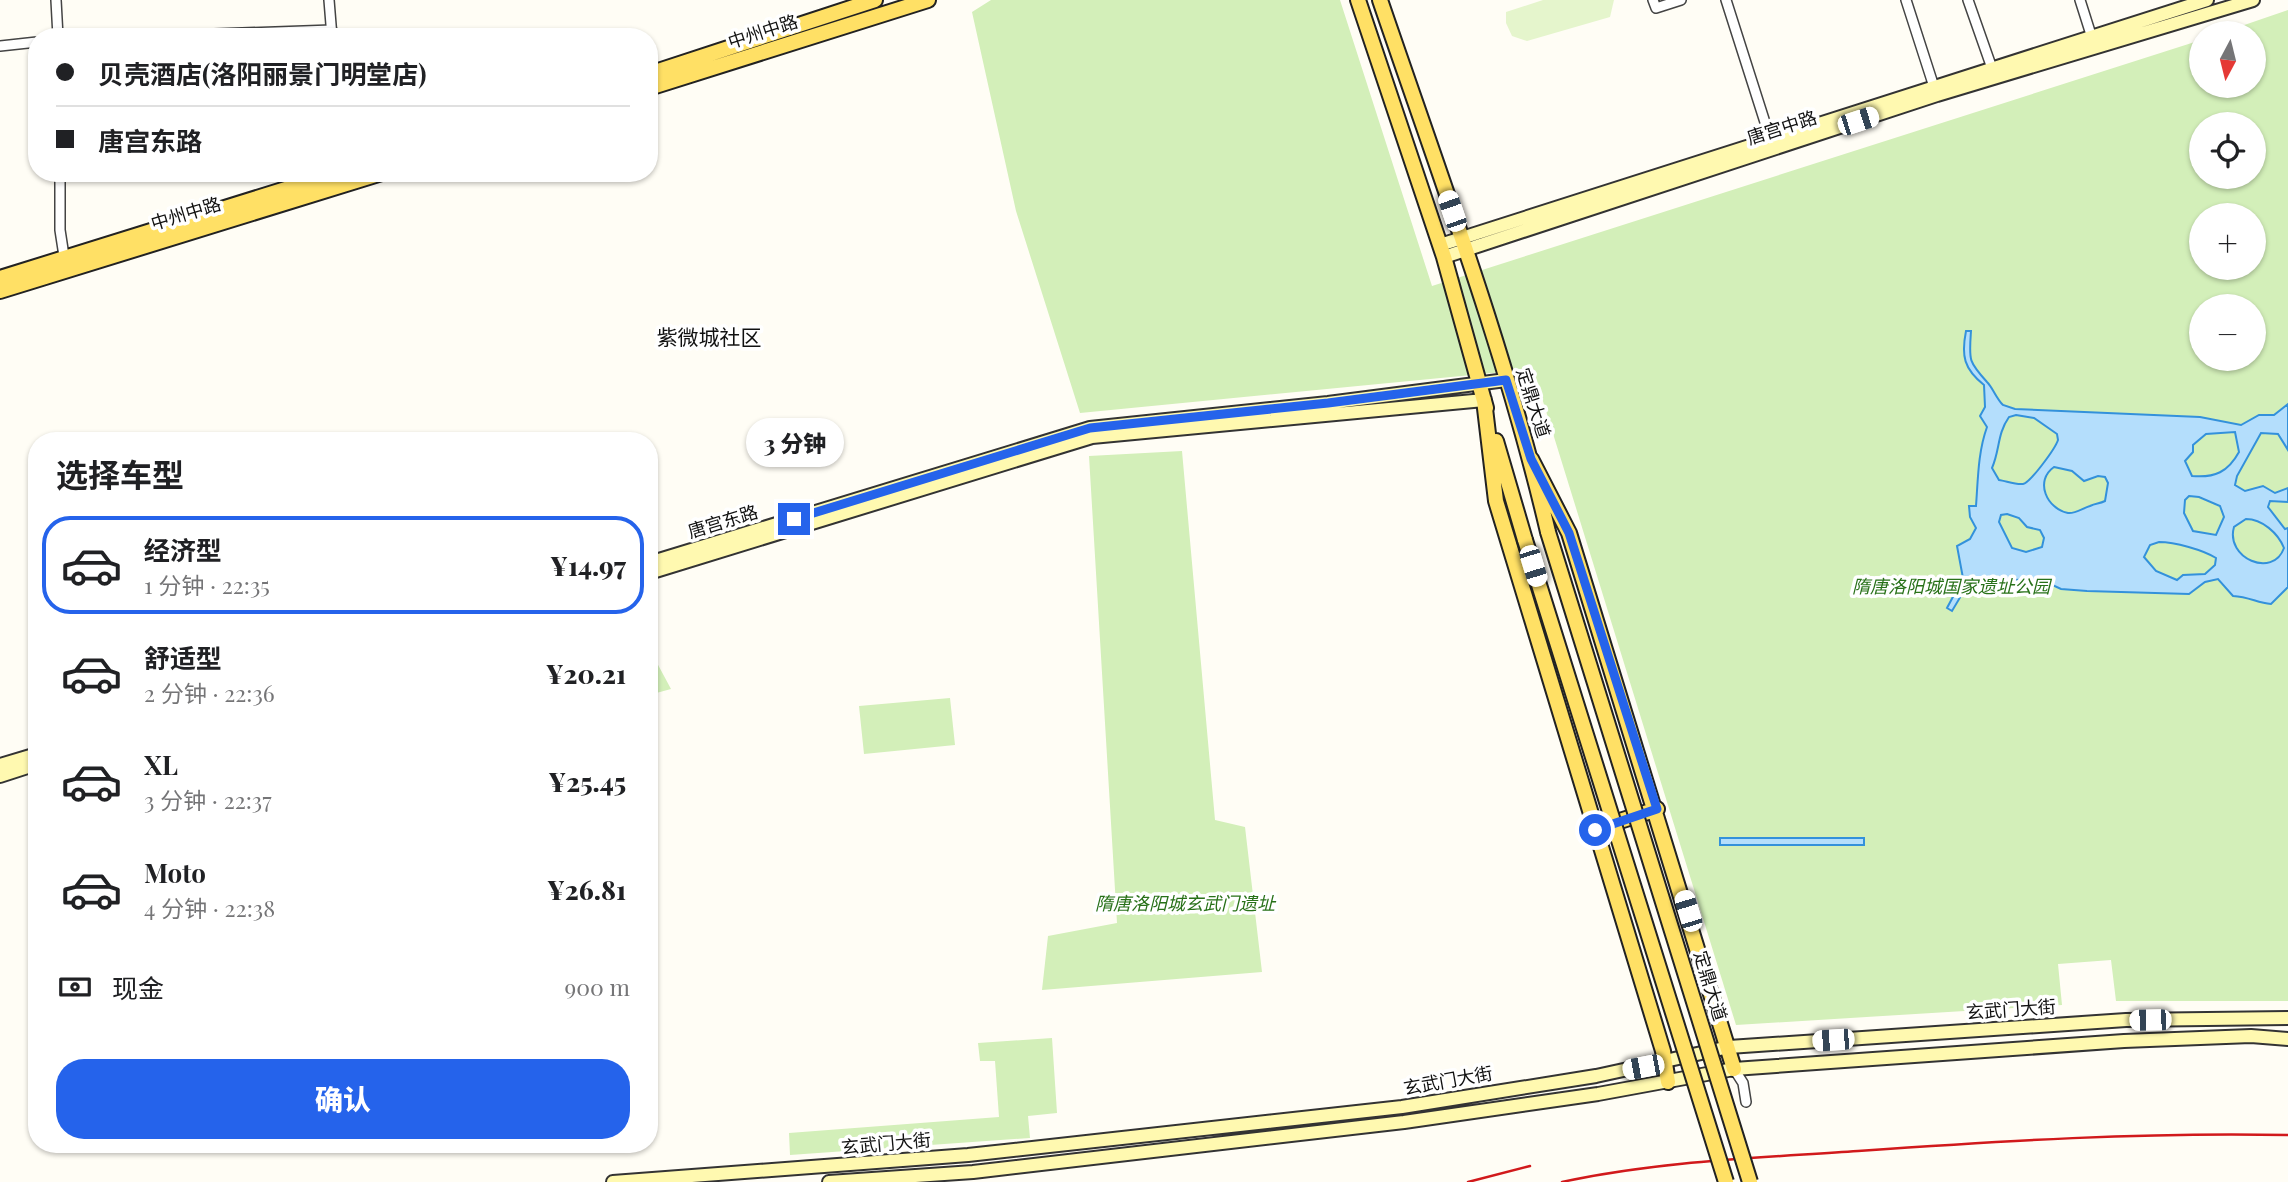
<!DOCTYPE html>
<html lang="zh">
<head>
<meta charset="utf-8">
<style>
  :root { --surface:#fff; --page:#f6f6f6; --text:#202124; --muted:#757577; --line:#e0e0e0; --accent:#2563eb }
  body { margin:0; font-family:"Playfair Display","Noto Sans SC",serif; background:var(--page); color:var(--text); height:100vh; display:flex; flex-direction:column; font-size:26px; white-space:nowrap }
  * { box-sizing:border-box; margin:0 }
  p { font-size:23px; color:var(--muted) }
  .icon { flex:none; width:38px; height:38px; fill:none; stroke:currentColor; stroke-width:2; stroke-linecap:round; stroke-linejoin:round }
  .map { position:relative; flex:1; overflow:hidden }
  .details { position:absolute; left:28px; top:432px; width:630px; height:721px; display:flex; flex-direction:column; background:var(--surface); border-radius:28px; box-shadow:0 2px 5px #0004 }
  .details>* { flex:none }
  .top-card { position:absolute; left:28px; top:28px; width:630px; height:154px; border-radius:28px; box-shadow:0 2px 5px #0004; display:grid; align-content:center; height:154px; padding:0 28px; background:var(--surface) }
  .needle { width:46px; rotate:187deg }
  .controls { position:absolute; left:2189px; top:21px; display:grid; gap:14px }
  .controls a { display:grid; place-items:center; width:77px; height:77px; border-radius:50%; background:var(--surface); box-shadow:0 2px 5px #0004; font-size:35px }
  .end { position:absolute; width:32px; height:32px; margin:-16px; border:9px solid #2563eb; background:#fff; box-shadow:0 0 0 4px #fff }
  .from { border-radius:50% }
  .bubble { position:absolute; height:49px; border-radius:24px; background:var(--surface); box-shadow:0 2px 5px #0004; font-size:23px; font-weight:800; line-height:49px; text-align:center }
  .car { position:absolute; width:21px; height:42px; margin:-21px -10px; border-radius:9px; box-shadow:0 0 5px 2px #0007; background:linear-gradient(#fff 24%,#345 0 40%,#fff 0 76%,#345 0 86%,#fff 0) }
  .top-card b { display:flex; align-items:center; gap:24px; height:66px; font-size:26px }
  .top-card b+b { border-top:2px solid var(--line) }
  .top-card i { width:18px; height:18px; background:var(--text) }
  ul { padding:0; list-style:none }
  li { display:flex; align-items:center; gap:21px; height:98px; margin:0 14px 10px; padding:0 14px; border:4px solid transparent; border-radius:28px }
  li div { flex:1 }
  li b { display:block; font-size:26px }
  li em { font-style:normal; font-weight:800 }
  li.active { border-color:var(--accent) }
  li>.icon { width:63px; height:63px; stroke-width:1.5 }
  h2 { padding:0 28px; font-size:32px; line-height:84px }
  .pay { display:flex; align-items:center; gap:18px; height:77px; padding:0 28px; font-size:26px }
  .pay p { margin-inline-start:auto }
  .primary-button { display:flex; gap:14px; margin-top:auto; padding:14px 28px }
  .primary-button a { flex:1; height:80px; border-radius:28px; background:var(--accent); color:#fff; font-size:28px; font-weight:800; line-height:80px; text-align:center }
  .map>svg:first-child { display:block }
</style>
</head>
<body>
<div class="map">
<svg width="2288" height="1182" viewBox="0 0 2288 1182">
  <rect width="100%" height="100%" fill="#fffdf5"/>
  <path fill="#d3efb9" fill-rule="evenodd" d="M991,0H1340L1432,286L2201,40L2202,86H2254V33H2221L2288,10V1001H2116L2111,960L2058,964L2062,1005L1736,1025L1533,369L1080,413L1016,211L972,12ZM2202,124H2254V177H2202ZM2202,215H2254V268H2202ZM2202,306H2254V359H2202Z
    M1182,451L1215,820L1245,827L1262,972L1042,990L1048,936L1117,923L1089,456Z
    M649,648L671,689L649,695Z
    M950,698L955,745L864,754L859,706Z
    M1052,1038L1057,1113L1028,1116L1030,1138L790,1155L789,1133L999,1117L995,1061H980L978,1043Z"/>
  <path fill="#e5f5cc" d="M1543,0H1614L1610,17L1527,41L1512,36L1506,23V12Z"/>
  <path fill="#b4defc" stroke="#3391db" stroke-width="2" fill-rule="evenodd" d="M1966,331H1971C1969,360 1968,361 1987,382C1993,388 1996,398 2003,405L2015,409L2200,417L2241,425L2259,415H2274L2288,404V450L2278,434L2261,433L2237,476L2235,485L2245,491L2263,486L2275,493L2288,488V502L2270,501L2268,507L2285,529L2288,528V587L2271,604C2257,603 2250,597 2233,596L2218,579L2205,582L2189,594L2087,591L2061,589L2046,582L1993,578L1968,584L1952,611L1947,608L1963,578L1957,546L1970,539L1976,528L1970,517L1969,506H1976C1978,479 1978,452 1987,427L1980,416L1985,407L1984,385C1964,369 1961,356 1966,331ZM2016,415L2034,418L2057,434L2058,440C2055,449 2030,483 2023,484C2016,485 2006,481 1999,480L1992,468C2000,450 1997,434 2009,417ZM2235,432L2239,452C2228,472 2215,478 2192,476L2185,461L2193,452V445L2206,434ZM2054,467L2072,471L2084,481L2098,476L2105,477L2108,483L2105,501C2099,504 2096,503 2090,506C2083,508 2075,514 2068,513C2047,509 2034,481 2054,467ZM2189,496L2199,497L2220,506L2224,517L2216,535L2193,531L2184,513L2185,500ZM2007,514L2019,518L2027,527L2040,530L2044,538L2042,547L2026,552L2012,548L1999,522L2001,515ZM2246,519C2262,519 2278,533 2284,548C2273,579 2225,558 2234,527ZM2159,542C2175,542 2203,550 2216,558L2215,565L2205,574L2183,575L2177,580L2156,571L2144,557L2150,545Z
    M1720,838H1864V845H1720Z"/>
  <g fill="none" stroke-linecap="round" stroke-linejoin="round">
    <defs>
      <path id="street" d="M56,0L58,37
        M329,0L332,37
        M1653,0L1656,8L1681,0
        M1726,0L1770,138
        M1906,0L1935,90
        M1968,0L1994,74
        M2080,0L2093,41
        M129,37L332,30
        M0,46L37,42
        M60,173V230L64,256
        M1734,1069L1743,1083L1746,1102"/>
      <path id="secondary" d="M1440,245L2207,0
        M1444,257L1937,95L2253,0
        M649,563L1090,428L1328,403L1506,380
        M649,573L1092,437L1484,400
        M0,765L37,754
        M0,776L37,764
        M613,1182L968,1155L1402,1107L1596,1076L1729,1047L2126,1020L2288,1018
        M829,1182L973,1172L1404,1122L1598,1094L1734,1069L2124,1041L2251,1036L2288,1039"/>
      <path id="primary" d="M1358,0L1444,257L1486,408
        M1380,0C1440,176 1506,352 1548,532
        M649,74L875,0
        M649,88L928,0
        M0,278L337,173
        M0,291L382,173
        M1484,400L1496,501L1663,1051L1668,1082
        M1496,441L1525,540
        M1531,459L1569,533L1734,1069
        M1595,829L1657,809"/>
    </defs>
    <use href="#street" stroke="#444" stroke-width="12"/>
    <use href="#secondary" stroke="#333" stroke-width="16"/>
    <use href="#primary" stroke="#222" stroke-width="18"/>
    <use href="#street" stroke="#fff" stroke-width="9"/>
    <use href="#secondary" stroke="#fff9b0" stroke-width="12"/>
    <use href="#primary" stroke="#ffe065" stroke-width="14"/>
    <path stroke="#d1191b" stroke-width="2.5" d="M1468,1182L1530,1166
      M1562,1182C1659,1161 1759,1158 1858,1151C2001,1141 2144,1132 2288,1135"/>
    <defs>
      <path id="primary-bridge" d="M1548,532L1750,1182
        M1525,540L1726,1182"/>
    </defs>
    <use href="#primary-bridge" stroke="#222" stroke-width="18" stroke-linecap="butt"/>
    <use href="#primary-bridge" stroke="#ffe065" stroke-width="14"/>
  </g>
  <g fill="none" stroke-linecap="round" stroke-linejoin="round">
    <path stroke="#2563eb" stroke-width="9" d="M794,519L1090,428L1328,403L1506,380L1531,459L1569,533L1657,809L1595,830"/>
  </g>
  <g text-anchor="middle" stroke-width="7" stroke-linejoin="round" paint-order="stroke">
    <g font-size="18" fill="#111" stroke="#fff">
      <text transform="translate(763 32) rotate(-18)" y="6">中州中路</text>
      <text transform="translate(1782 128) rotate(-18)" y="6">唐宫中路</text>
      <text transform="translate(186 214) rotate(-17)" y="6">中州中路</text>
      <text transform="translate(1533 403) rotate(72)" y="6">定鼎大道</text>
      <text transform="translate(723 522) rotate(-17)" y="6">唐宫东路</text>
      <text transform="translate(1710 986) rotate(73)" y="6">定鼎大道</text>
      <text transform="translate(2011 1010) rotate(-4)" y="6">玄武门大街</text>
      <text transform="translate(1448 1081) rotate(-10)" y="6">玄武门大街</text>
      <text transform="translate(886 1144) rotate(-5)" y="6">玄武门大街</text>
    </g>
    <g font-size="18" font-style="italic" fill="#287119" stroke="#fff">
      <text x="1951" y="593">隋唐洛阳城国家遗址公园</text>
      <text x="1185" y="910">隋唐洛阳城玄武门遗址</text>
    </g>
    <g font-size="21" fill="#111" stroke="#fff">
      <text x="709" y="345">紫微城社区</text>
    </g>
  </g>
</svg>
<div class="controls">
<a><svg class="needle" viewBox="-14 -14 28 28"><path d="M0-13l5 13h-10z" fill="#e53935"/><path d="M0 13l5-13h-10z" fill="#757577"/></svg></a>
<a><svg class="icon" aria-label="locate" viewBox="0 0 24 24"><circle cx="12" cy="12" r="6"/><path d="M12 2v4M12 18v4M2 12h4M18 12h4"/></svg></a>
<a>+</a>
<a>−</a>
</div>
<i class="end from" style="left:1595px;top:830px"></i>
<i class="end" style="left:794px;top:519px"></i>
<div class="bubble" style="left:746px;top:418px;width:98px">3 分钟</div>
<i class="car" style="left:1858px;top:121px;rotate:72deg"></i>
<i class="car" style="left:1452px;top:211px;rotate:341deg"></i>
<i class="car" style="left:1533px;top:566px;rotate:163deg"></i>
<i class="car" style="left:1688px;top:911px;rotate:343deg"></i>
<i class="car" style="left:2150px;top:1020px;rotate:269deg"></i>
<i class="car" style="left:1833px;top:1040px;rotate:266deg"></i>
<i class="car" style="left:1643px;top:1067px;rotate:259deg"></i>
<div class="top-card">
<b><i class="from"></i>贝壳酒店(洛阳丽景门明堂店)</b>
<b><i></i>唐宫东路</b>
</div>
<section class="details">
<h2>选择车型</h2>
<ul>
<li class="active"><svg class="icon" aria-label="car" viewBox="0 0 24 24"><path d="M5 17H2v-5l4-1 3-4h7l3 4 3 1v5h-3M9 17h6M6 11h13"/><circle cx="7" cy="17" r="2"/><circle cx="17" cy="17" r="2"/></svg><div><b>经济型</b><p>1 分钟 · 22:35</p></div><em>¥14.97</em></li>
<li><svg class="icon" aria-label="car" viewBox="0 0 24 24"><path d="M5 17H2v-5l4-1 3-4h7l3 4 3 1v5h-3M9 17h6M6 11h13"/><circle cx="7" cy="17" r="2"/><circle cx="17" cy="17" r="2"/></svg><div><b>舒适型</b><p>2 分钟 · 22:36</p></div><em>¥20.21</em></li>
<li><svg class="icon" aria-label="car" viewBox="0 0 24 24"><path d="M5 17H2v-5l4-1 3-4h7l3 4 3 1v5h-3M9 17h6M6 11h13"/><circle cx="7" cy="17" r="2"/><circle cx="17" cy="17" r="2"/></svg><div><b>XL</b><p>3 分钟 · 22:37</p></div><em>¥25.45</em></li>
<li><svg class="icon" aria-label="car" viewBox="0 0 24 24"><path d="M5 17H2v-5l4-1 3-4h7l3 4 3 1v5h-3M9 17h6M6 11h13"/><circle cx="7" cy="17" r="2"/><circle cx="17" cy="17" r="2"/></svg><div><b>Moto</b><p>4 分钟 · 22:38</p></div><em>¥26.81</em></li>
</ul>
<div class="pay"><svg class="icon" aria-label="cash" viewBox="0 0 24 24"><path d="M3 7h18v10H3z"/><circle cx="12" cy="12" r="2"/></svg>现金<p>900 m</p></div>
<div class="primary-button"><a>确认</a></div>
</section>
</div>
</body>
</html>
